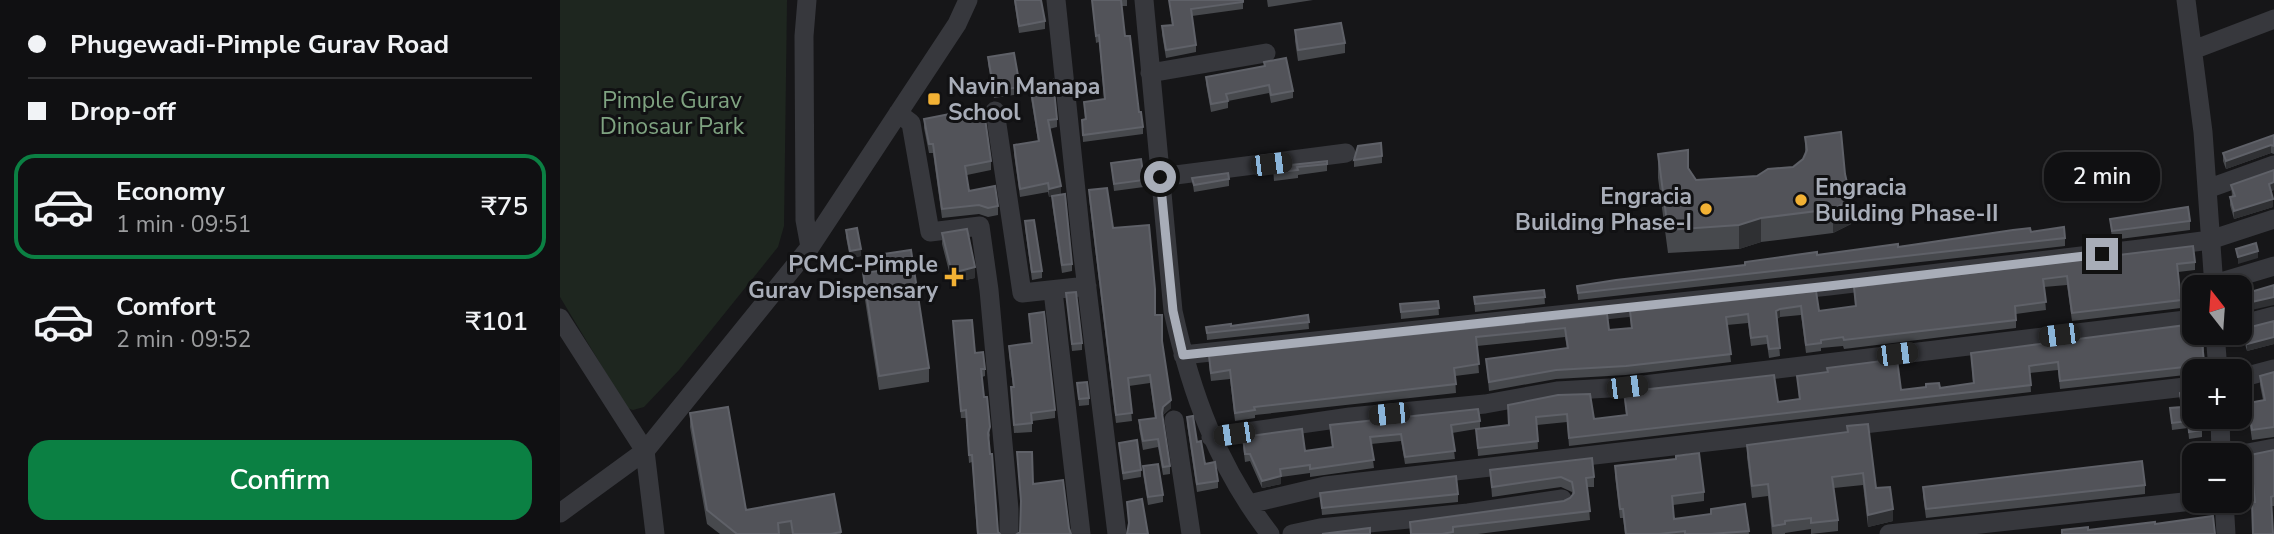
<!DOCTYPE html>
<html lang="en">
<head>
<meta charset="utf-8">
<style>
  :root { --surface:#101012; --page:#19191b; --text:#f1f3f6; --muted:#9c9d9f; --line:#303032; --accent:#0b8043 }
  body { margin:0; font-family:"Nunito Sans",sans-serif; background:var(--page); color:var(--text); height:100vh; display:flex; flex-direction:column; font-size:26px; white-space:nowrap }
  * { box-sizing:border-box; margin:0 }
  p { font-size:23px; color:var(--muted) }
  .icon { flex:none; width:38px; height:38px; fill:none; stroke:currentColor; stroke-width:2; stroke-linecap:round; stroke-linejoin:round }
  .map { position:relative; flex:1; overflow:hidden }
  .details { display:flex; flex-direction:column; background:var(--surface); width:560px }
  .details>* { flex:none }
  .top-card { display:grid; align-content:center; height:154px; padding:0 28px; background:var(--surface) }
  .needle { width:46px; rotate:343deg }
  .fabs { position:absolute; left:1622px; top:275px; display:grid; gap:14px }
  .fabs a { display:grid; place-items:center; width:70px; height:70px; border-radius:14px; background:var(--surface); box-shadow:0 2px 5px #0004,0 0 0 2px var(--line); font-size:35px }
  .end { position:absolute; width:32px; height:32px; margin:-16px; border:9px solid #a8adb8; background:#111; box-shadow:0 0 0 4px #111 }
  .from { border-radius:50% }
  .bubble { position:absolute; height:49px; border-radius:21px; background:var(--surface); box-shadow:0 2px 5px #0004,0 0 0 2px var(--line); font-size:23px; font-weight:600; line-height:49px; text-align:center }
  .car { position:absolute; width:21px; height:42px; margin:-21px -10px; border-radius:9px; box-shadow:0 0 5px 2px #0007; background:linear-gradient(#222 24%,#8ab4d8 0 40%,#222 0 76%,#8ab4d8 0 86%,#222 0) }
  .top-card b { display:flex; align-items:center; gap:24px; height:66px; font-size:26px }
  .top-card b+b { border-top:2px solid var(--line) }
  .top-card i { width:18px; height:18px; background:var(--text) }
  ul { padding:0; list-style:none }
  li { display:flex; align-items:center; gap:21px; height:105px; margin:0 14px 10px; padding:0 14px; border:4px solid transparent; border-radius:21px }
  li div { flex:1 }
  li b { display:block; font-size:26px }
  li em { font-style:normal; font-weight:600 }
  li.on { border-color:var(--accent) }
  li>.icon { width:63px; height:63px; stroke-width:1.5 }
  .primary-button { display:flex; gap:14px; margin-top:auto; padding:14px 28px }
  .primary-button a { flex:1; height:80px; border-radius:21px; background:var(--accent); color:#fff; font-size:28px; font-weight:600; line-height:80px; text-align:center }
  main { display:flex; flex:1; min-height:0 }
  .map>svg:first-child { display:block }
</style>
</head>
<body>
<main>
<section class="details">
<div class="top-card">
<b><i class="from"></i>Phugewadi-Pimple Gurav Road</b>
<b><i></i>Drop-off</b>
</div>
<ul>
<li class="on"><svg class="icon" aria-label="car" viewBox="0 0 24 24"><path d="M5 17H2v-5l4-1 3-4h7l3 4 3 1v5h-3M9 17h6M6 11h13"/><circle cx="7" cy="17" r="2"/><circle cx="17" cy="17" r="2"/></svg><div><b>Economy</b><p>1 min · 09:51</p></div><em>₹75</em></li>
<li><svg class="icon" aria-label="car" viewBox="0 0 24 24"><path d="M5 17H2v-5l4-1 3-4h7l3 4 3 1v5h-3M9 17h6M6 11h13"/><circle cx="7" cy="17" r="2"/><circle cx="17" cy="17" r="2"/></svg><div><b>Comfort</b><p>2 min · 09:52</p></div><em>₹101</em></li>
</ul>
<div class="primary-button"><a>Confirm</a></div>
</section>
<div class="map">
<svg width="1714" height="534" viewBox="0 0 1714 534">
  <rect width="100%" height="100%" fill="#161618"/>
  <path fill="#1e261f" d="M0,0H227L224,226L218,247L119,370L84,407L73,410L67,408L0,297Z"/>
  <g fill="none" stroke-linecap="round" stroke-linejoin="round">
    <path stroke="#37383d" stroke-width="19" d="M247,0L244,36L245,220L250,247
      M496,0L522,248L557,534
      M584,0L613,311C631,393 658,467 710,534
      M1626,0L1643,132L1654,287
      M1633,50L1714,19
      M590,73L706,53
      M435,111L462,293L527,286
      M338,113L351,123L370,232L420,226L429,290L449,509V534
      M600,177L786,153
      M1647,189L1714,165
      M1654,284L1714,266
      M493,291L521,534
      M0,318L85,451L95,534
      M1680,325L1714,316
      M1655,332L1658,371
      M623,355L1269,286L1597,247L1650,240L1714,219
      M1680,378L1714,369
      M1660,416L1661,455
      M614,420L631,534
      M651,437L790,417L925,404L997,391L1067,387L1634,319
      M1677,455L1714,448
      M1664,500L1666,534
      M689,504L765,486L1634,386
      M0,513L85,451L250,247L397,24L408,0
      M732,534L760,528L908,513L1002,499
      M1329,534L1642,500"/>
  </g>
  <path fill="#47494d" d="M454,0H481L485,21V29L459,33Z
    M532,0H567V6H562L565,36L579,112L583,127V134L523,142L522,120H525L524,102L544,99L539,42L536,43Z
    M609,0H683V9L632,16L636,45V52L606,58L602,34V26L612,25Z
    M707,0H753L708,7Z
    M735,30L785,43V53L738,61L735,41Z
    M428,57L460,87V94L434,98L428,64Z
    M704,62L733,91V98L711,103L709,93L668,101V108L651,112L646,84V77L704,66Z
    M470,84L497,119V127L489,129L512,264V271L502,273L492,203V196L489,197L488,192L460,197L454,154V145L478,141L470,92Z
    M364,119L396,121L431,161V170L407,175L409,191L438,206V215L428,217L419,214L382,218L373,153H369L364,128Z
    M1714,135V154L1711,153L1666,169L1663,161V153Z
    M1245,137L1285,174L1291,224L1273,233L1201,242L1179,249L1108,253L1098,178V154L1128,168L1136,180L1197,176L1233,167L1243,159L1245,155Z
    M822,156V163L794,167V160Z
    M767,161V171L738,175V178L714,181L713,167Z
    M551,163L584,180V187L554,191Z
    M1714,170V190L1711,191L1713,207L1674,219L1670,205V197L1672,196L1671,185Z
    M632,178L669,179V186L634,192Z
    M529,190L553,228L595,315L602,341L611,408L603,415V417L610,466V474L603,475L598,447L583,450L579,428V420L595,418L590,383L569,386L572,421L556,423L529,198Z
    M1550,219L1630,221V230L1552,240Z
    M465,221L482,271V278L472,280L465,228Z
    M286,230L301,256L290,258L286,237Z
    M1471,232L1505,238V246L1018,300L1017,286L1185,265L1257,255Z
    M382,233L415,278L392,283L382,244Z
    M323,254L369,368V382L319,390L303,287V273L323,270Z
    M1635,262V270L1618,272L1621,308L1512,321L1507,285L1484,287L1486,310L1456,314V328L1284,349L1283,346L1261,348V351L1246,353L1241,315L1220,317L1217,319L1220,356L1209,358L1207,344L1191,346L1188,323L1167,325L1171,362L1066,375L996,379L929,391L926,359L1007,349L1005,337L917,346L919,373L895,376L896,393L695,415V418L675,421L670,379L651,381L649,365V356L1047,314L1049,330L1071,328L1070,311L1256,291L1259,311L1295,306L1294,287Z
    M984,290L985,304L915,312L914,297Z
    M506,293L522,343V350L512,351Z
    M878,301L879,315L841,319L840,304Z
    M469,314L495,410V418L472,421V432L454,433L451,395V387H453L449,354V346L471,343Z
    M748,315L749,329L647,340L646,327L671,326Z
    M393,321L415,353L425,369V376L422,377L424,397L430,435L429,439L438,532L440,534H417L412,462L409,463L406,418H401Z
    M1714,321V344L1687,351L1683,337V329Z
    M1644,332V351H1643L1645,371H1634V374L1500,389L1498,370L1470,373L1471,392L1009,446L1007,422L977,425L978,449L918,456L916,429L892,433L895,459L845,464L841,441L811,444L814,468L750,477V473L721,477V484L702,488L690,461L685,462L683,445V437L745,451L772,447L770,425L920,421V429L949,425L948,405L1034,419L1066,415L1064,392L1218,402L1239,399L1237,376L1341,390L1380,388L1413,384L1411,353Z
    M1714,372V437L1692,440L1688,412V403L1703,400L1700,385V376Z
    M517,383L529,398V405L519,406Z
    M1620,393L1642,430V437L1629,439L1628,428L1612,430L1610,408L1621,407Z
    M130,413L186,510L274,494L281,534H160L147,524L130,427Z
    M627,417L645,464L658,481V488L637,492L627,424Z
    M1287,426L1316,488L1333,521L1308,527L1303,485L1274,488L1278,520V531L1251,534V529L1225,533V534H1212L1208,496L1192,498L1187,457V445L1287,432Z
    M559,443L581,470V477L563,480Z
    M1714,450V506H1712L1694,502L1690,455Z
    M583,466L603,495V502L588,505L583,474Z
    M1055,466L1144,492V501L1113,505L1114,519L1151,514V509L1185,504L1189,534H1065L1063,518H1060L1055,476Z
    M930,470L1034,477V487H1027L1030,520L918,534H850V522L1004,501L1010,498L1012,495V492L1001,487L932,497Z
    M1585,485V494L1366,518L1363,496V487Z
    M760,493L898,494V502L762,515Z"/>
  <path fill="#2f3033" d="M1711,145V153L1666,169V161Z
    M1714,182V190L1709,191V184Z
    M501,186V194L489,197V189Z
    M1713,199V207L1674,219V211Z
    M1291,200V224L1273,233V209Z
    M1201,218V242L1179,249V225Z
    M301,249V256L290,258V251Z
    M1698,251V258L1678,264V257Z
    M415,267V278L392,283V273Z
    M1714,297V305L1687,311V303Z
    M1220,309V317L1216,319V311Z
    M1714,337V344L1687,351V344Z
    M611,400V408L603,415L602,421L603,407Z
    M721,476V484L702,488V481Z
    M1333,509V521L1308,527V515Z"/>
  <path fill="#525359" stroke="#5f6168" stroke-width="2" d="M455,0H481L485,21L459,26Z
    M532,0H561L565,36H570L579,112H581L583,127L523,135L522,120L526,119L524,102L545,99L539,35L536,36Z
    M609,0H683V2L631,9L636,45L606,50L602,26L613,25Z
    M781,23L785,43L738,50L735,30Z
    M454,53L460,87L434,91L428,57Z
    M726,58L733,91L711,95L709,85L666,94L668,101L651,104L646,77L705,66L704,62Z
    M493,80L497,119L488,120L501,186L489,189L488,183L460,189L454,145L479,141L470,84Z
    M395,113L396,121L425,118L431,161L405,166L409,191L435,186L438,206L428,208L419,205L382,209L373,144H369L364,119Z
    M1281,132L1285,174L1291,200L1273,209L1201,218L1179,225L1108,230L1098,154L1128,150V168L1136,180L1197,176L1208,169L1233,167L1243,159L1247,150L1245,137Z
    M1714,135V146L1711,145L1666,161L1663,153Z
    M821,143L822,156L794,160L798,146Z
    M581,159L584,180L554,184L551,163Z
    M767,161V164L737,167L738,170L714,173L713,167Z
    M1714,170V182L1709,184L1713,199L1674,211L1670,197L1675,196L1671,185Z
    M668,173L669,179L634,185L632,178Z
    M547,188L553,228L589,225L595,289V315H602V341L611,400L603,407L602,413L610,466L603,467L598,439L583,441L579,420L596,418L590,375L568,378L572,413L556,415L529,190Z
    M505,194L512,264L502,265L492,196Z
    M1628,207L1630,221L1552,231L1550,219Z
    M474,220L482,271L472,272L465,221Z
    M1504,227L1505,238L1018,293L1017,286L1056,280L1185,265V262L1257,252V255L1338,244V247L1453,230L1470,228L1471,232Z
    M297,228L301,249L290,251L286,230Z
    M407,229L415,267L392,273L382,233Z
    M1696,243L1698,251L1678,257L1676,249Z
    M1633,246L1635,262L1617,264L1621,300L1512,313L1507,276L1483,279L1486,302L1455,306L1456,320L1284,340L1283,337L1261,340V343L1246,345L1241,306L1220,309L1216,311L1220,348L1209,349L1207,336L1191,338L1188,314L1166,317L1171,354L1066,366L996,370L929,382L926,359L1008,348L1005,328L916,337L919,364L894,368L896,384L694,407L695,410L675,413L670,370L651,373L649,356L1047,314L1049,330L1072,328L1070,311L1256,291L1259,311L1296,306L1294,287Z
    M351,250L369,368L319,376L303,273L325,270L323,254Z
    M1714,285V297L1687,303L1684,294Z
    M984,290L985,297L915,304L914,297Z
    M516,292L522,343L512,344L506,293Z
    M878,301L879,308L841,312L840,304Z
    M484,312L495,410L471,413L472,423L454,425L451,387H454L449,346L472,343L469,314Z
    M748,315L749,322L647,333L646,327L671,324V326Z
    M412,320L415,353L423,352L425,369H421L424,397H427L430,427L428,433L430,454H432L438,532L440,534H418L412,455H409L406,410L401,411L393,321Z
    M1714,321V337L1687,344L1683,329Z
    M1634,324V332H1644V343H1642L1645,370L1633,366L1500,381L1498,362L1469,366L1471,385L1009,438L1007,414L976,417L978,441L918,448L916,429L949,425L948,405L998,395L1030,394L1034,419L1067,415L1064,392L1214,375L1218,402L1240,399L1237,376L1268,372L1267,368L1337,359L1341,390L1366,387V384L1379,383L1380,388L1414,383L1411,353Z
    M1714,372V427L1692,430L1688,403L1705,400L1700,376Z
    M527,382L529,398L519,399L517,383Z
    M1634,391V416H1640L1642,430L1629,432L1628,421L1612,423L1610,408L1622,407L1620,393Z
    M168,407L186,510L274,494L281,532L271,534H233L231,521L218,523L219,534H177L147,510L130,413Z
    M918,409L920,421L891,425L895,451L845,457L841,434L810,437L814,460L750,469V465L720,469L721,476L702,481L690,454H685L683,437L742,429L745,451L773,447L770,425Z
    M633,416L637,442L641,441L645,464L655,462L658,481L637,484L627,417Z
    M1308,424L1316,488L1330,487L1333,509L1308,515L1303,473L1272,477L1278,520L1251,523V518L1225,521V524L1213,526L1208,484L1192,486L1187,445L1288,432L1287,426Z
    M577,440L581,470L563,473L559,443Z
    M1714,450V496L1711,497L1713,534H1693L1692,502H1695L1690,455Z
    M457,452H472L473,484L503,480L509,528L511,534H457L460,532L461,501Z
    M1139,453L1144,492L1112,496L1114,519L1151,514V509L1185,504L1189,531L1151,534H1125V531L1099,534H1066L1063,509H1060L1055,466L1116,459V456Z
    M1032,458L1034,477L1026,478L1030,511L893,527V532L882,534H851L850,522L1004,501L1010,498L1014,493L1012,482L1001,477L932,487L930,470Z
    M1582,461L1585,485L1366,509L1363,487Z
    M598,464L603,495L588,497L583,466Z
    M896,476L898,494L762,508L760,493Z
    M582,499L588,534H567L569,523L567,502Z
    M1653,516L1655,534H1502V530L1528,527V530L1595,522V524Z
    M810,528V534H762Z"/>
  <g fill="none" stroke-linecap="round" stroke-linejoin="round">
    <path stroke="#a8adb8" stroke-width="9" d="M600,177L613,311L623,355L1269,286L1542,254"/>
  </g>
  <g fill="#f2b134" stroke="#111113" stroke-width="2.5">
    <rect x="367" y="92" width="14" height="14" rx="3.5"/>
    <circle cx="1241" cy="200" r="7"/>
    <circle cx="1146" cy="209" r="7"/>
    <path d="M390.5 266.5h7v7h7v7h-7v7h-7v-7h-7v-7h7z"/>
  </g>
  <g text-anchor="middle" stroke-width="6" stroke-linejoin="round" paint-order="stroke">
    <g font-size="23" font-weight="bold" fill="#a8adb8" stroke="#111113" text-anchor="start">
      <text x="388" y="94">Navin Manapa<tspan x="388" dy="26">School</tspan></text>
      <text x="1255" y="195">Engracia<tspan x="1255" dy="26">Building Phase-II</tspan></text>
      <text x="1132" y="204" text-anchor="end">Engracia<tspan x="1132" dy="26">Building Phase-I</tspan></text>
      <text x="378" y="272" text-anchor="end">PCMC-Pimple<tspan x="378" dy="26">Gurav Dispensary</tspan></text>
    </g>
    <g font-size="23" fill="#7fa381" stroke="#111113">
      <text x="112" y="108">Pimple Gurav<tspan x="112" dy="26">Dinosaur Park</tspan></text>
    </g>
  </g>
</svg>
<div class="fabs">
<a><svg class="needle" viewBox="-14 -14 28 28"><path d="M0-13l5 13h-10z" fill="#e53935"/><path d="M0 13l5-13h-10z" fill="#9c9d9f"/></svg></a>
<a>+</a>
<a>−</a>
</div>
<i class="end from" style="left:600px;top:177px"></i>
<i class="end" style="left:1542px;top:254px"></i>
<div class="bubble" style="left:1484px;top:152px;width:116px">2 min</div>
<i class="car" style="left:711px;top:164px;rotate:83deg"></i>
<i class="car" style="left:1499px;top:335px;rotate:263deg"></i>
<i class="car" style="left:1337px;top:354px;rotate:83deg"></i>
<i class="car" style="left:1067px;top:387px;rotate:83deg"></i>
<i class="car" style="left:829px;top:414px;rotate:264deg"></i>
<i class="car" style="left:674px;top:434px;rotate:262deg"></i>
</div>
</main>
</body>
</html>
